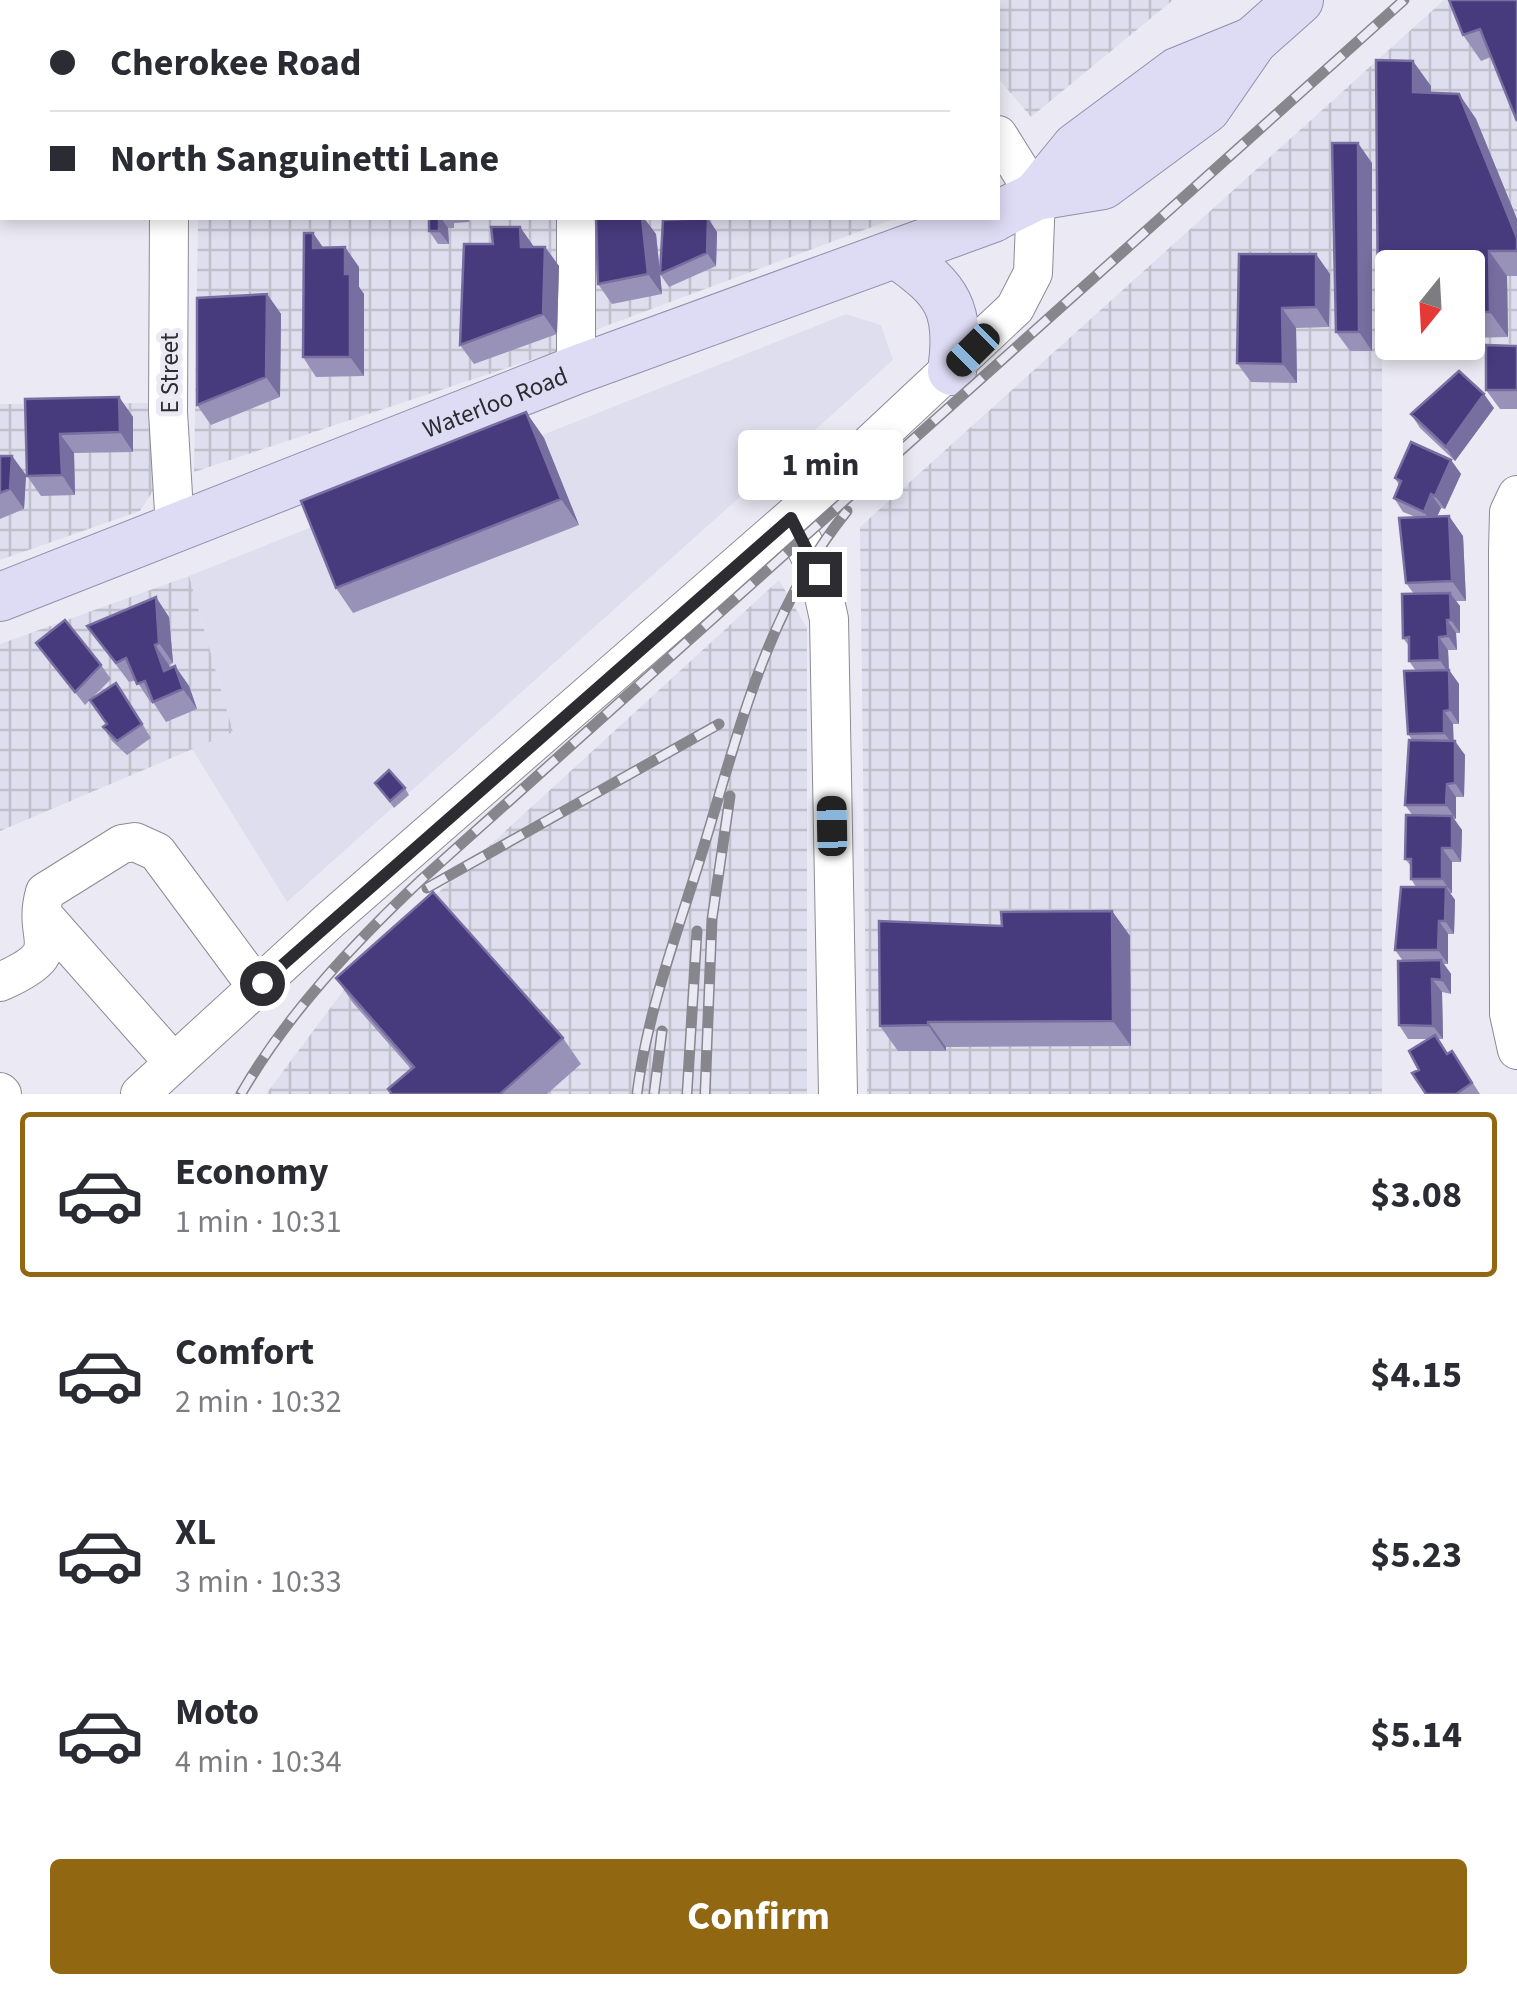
<!DOCTYPE html>
<html lang="en">
<head>
<meta charset="utf-8">
<style>
  :root { --surface:#fff; --page:#f7f7f7; --text:#2b2b33; --muted:#7c7c81; --line:#e1e1e2; --accent:#916811 }
  body { margin:0; font-family:"Source Sans 3",sans-serif; background:var(--page); color:var(--text); height:100vh; display:flex; flex-direction:column; font-size:38px; white-space:nowrap }
  * { box-sizing:border-box; margin:0 }
  p { font-size:32px; color:var(--muted) }
  .icon { flex:none; width:55px; height:55px; fill:none; stroke:currentColor; stroke-width:2; stroke-linecap:round; stroke-linejoin:round }
  .map { position:relative; height:1094px; overflow:hidden }
  .details { display:flex; flex-direction:column; background:var(--surface); flex:1 }
  .details>* { flex:none }
  .banner { position:absolute; left:0px; top:0px; width:1000px; height:220px; box-shadow:0 5px 15px #0003; display:grid; align-content:center; height:220px; padding:0 50px; background:var(--surface) }
  .needle { width:65px; rotate:198deg }
  .fabs { position:absolute; left:1375px; top:250px; display:grid; gap:20px }
  .fabs a { display:grid; place-items:center; width:110px; height:110px; border-radius:10px; background:var(--surface); box-shadow:0 5px 15px #0003; font-size:50px }
  .end { position:absolute; width:45px; height:45px; margin:-22px; border:12px solid #2d2c30; background:#fff; box-shadow:0 0 0 5px #fff }
  .from { border-radius:50% }
  .bubble { position:absolute; height:70px; border-radius:10px; background:var(--surface); box-shadow:0 5px 15px #0003; font-size:32px; font-weight:700; line-height:70px; text-align:center }
  .car { position:absolute; width:30px; height:60px; margin:-30px -15px; border-radius:12px; box-shadow:0 0 8px 2px #0007; background:linear-gradient(#222 24%,#8ab4d8 0 40%,#222 0 76%,#8ab4d8 0 86%,#222 0) }
  .banner b { display:flex; align-items:center; gap:35px; height:95px; font-size:38px }
  .banner b+b { border-top:2px solid var(--line) }
  .banner i { width:25px; height:25px; background:var(--text) }
  ul { padding:18px 0 0; list-style:none }
  li { display:flex; align-items:center; gap:30px; height:165px; margin:0 20px 15px; padding:0 30px; border:5px solid transparent; border-radius:10px }
  li div { flex:1 }
  li b { display:block; font-size:38px }
  li em { font-style:normal; font-weight:700 }
  li.selected { border-color:var(--accent) }
  li>.icon { width:90px; height:90px; stroke-width:1.5 }
  .primary-button { display:flex; gap:20px; margin-top:auto; padding:20px 50px }
  .primary-button a { flex:1; height:115px; border-radius:10px; background:var(--accent); color:#fff; font-size:40px; font-weight:700; line-height:115px; text-align:center }
  .map>svg:first-child { display:block }
</style>
</head>
<body>
<div class="map">
<svg width="1517" height="1094" viewBox="0 0 1517 1094">
  <defs>
    <pattern id="industrial-grid" width="8" height="8" patternUnits="userSpaceOnUse" patternTransform="scale(2.5)"><rect width="8" height="8" fill="#dfdeee"/><path d="M0 4h8M4 0v8" fill="none" stroke="#c0bfcc"/></pattern>
  </defs>
  <rect width="100%" height="100%" fill="#ebeaf4"/>
  <path fill="#dfdeee" d="M846,314L881,325L893,360L287,902L192,749L233,732L189,576Z"/>
  <path fill="url(#industrial-grid)" fill-rule="evenodd" d="M952,0H1173L1031,117L998,78V2Z
    M1444,0H1517V344H1382V1094H867L860,527ZM1392,268H1468V342H1392Z
    M198,218H558L564,349L194,472Z
    M596,218H896L595,330Z
    M152,403L153,491L140,511L0,560V404Z
    M189,576L233,732L0,831V644Z
    M779,580L807,628V1094H266L370,955Z"/>
  <g fill="none" stroke-linecap="round" stroke-linejoin="round">
    <defs>
      <path id="minor" d="M168,0V2
        M576,0V2
        M920,0L921,2
        M0,65H2
        M169,218L168,412L175,528
        M576,218V370
        M1517,495L1509,512L1508,551L1509,1014L1517,1050
        M791,518L819,574L829,619L838,1094
        M43,915L174,1063
        M0,982C72,950 30,943 45,892L122,844L135,842L157,852L257,987
        M0,1092L2,1094
        M140,1094L330,920L791,518L1015,308L1033,273L1036,196L998,135"/>
      <g id="major">
        <path d="M1036,196L1076,147L1177,72L1253,41"/>
        <path d="M998,215L1036,196L1103,185L1206,109L1253,41L1299,0"/>
        <path d="M898,255C948,290 961,309 952,371"/>
        <path id="s1" d="M0,597L576,370L993,218"/>
      </g>
    </defs>
    <use href="#minor" stroke="#8c8b93" stroke-width="40"/>
    <use href="#major" stroke="#928eac" stroke-width="50"/>
    <use href="#minor" stroke="#fff" stroke-width="38"/>
    <use href="#major" stroke="#dedbf5" stroke-width="48"/>
    <defs>
      <path id="rail" d="M427,888L719,724
        M241,1094C287,1014 355,942 422,879L1404,0
        M637,1094C647,1013 676,936 700,859C738,736 765,612 847,511
        M654,1094L662,1031
        M687,1094L697,931
        M705,1094L712,919L730,796"/>
    </defs>
    <use href="#rail" stroke="#87868d" stroke-width="11"/>
    <use href="#rail" stroke="#ebeaf4" stroke-width="8" stroke-dasharray="22" stroke-linecap="butt"/>
  </g>
  <path fill="#9992b8" d="M402,0H424V2H403Z
    M488,0H547V2H490Z
    M1517,0L1491,57L1481,61L1463,35Z
    M1431,86V93L1459,94L1476,119L1517,219V276H1507L1508,337L1468,338V268H1392V334L1378,313Z
    M1372,163V351H1350L1336,332Z
    M429,218H469V222L454,223V228H448L449,244H438L429,231Z
    M520,227L534,247H545L559,266L557,334L474,364L460,345L493,244Z
    M717,232L716,266L669,287L660,274L662,294L612,304L598,284L656,234L660,272Z
    M313,233L323,248L359,267V287L364,294V376L316,377L303,357Z
    M1239,254L1330,274L1329,327L1296,328L1297,383L1251,382L1237,363Z
    M267,294L281,314L280,397L211,425L197,405Z
    M1517,346V409H1500L1486,390Z
    M119,397L133,417V452L74,453L75,495L41,496L27,476L25,399Z
    M1494,408L1455,461L1420,428L1411,414Z
    M526,412L544,438L579,525L353,613L336,588Z
    M0,456H12L26,475L24,509L0,519Z
    M1451,460L1461,474L1445,509L1441,508L1437,517L1463,536L1466,601H1456L1460,606V633H1456L1457,650H1448L1449,670L1459,684V724H1453V741L1465,755L1464,797H1456V819H1454L1462,830L1461,862H1452V893H1450L1455,900L1454,934H1448V964H1444L1451,974V994L1442,992L1443,1039H1437L1447,1054L1452,1051L1480,1094H1426L1419,1070L1430,1039H1408L1399,1025L1403,961L1395,950L1416,887L1411,879V866L1405,859L1413,816L1405,805L1413,741L1408,734L1416,671L1409,661V646L1403,638L1414,594L1406,583L1416,517L1403,512L1394,498L1399,485L1395,478Z
    M169,617L173,663L169,665L170,668L175,666L189,686L197,709L166,722L153,702L151,703L136,680L129,682L87,626Z
    M36,643L101,665L111,679L85,705Z
    M125,696L151,738L127,755L112,741L103,727L107,724Z
    M375,783L405,788L409,795L394,808Z
    M1112,911L1130,936L1131,1046L946,1047V1051H898L880,1026L1002,926Z
    M336,978L563,1038L581,1064L547,1094H391L411,1069L353,1003Z"/>
  <path fill="#786fa1" d="M1413,61L1431,86V118L1413,92Z
    M1459,94L1476,119L1517,219V238Z
    M1358,143L1372,163V351L1359,332Z
    M439,218H441L448,228L449,244L439,231Z
    M642,218H644L656,234L662,294L648,274Z
    M708,218L717,232L716,266L707,253Z
    M520,227L534,247H521Z
    M313,233L327,253L313,248Z
    M345,247L359,267V287L364,294V376L350,357Z
    M545,247L559,266L557,334L543,314Z
    M1489,251L1507,276L1508,337L1490,312Z
    M1316,254L1330,274L1329,327L1316,307Z
    M267,294L281,314L280,397L266,377Z
    M1282,308L1296,328L1297,383L1283,364Z
    M1484,394L1494,408L1455,461L1446,447Z
    M119,397L133,417V452L120,432Z
    M526,412L544,438L579,525L561,499Z
    M60,434L74,453L75,495L62,475Z
    M12,456L26,475L24,509L10,489Z
    M1451,460L1461,474L1445,509L1435,496Z
    M1431,494L1441,508L1433,525L1424,512Z
    M1449,516L1463,536L1466,601L1452,581Z
    M1450,593L1460,606V633L1451,620Z
    M156,597L169,617L173,663L159,643Z
    M1447,620L1456,633L1457,650L1448,636Z
    M1439,637L1448,650L1449,674L1440,660Z
    M155,645L169,665L178,690L164,671Z
    M175,666L189,686L197,709L183,689Z
    M1449,670L1459,684V724L1450,710Z
    M1444,711L1453,724L1454,746L1444,733Z
    M1455,741L1465,755L1464,797L1455,783Z
    M1447,784L1456,797V819L1446,805Z
    M1452,816L1462,830L1461,862L1452,848Z
    M1442,848L1452,862V893L1442,879Z
    M1446,887L1455,900L1454,934L1445,921Z
    M1112,911L1130,936L1131,1046L1113,1021Z
    M1439,921L1448,934V964L1438,950Z
    M1441,960L1451,974V994L1442,980Z
    M1432,979L1442,992L1443,1039L1433,1026Z
    M928,1022L946,1047V1051L928,1025Z"/>
  <path fill="#473a7d" stroke="#786fa1" stroke-width="2.5" d="M1449,0H1517V121L1480,29L1463,35Z
    M1376,60L1413,61V92L1459,94L1517,238V251H1489L1490,312H1468V268H1392V313H1378Z
    M1332,143H1358L1359,332H1336Z
    M429,218H439V231H429Z
    M609,218H642L648,274L598,284L596,219Z
    M708,218L707,253L660,274L663,220Z
    M491,227H520L521,247H545L543,314L460,345L464,244H493Z
    M304,233H313V248L345,247V274H350V357H303Z
    M1239,254H1316V307L1282,308L1283,364L1237,363Z
    M267,294L266,377L197,405V298Z
    M1486,345L1517,346V390H1486Z
    M1459,371L1484,394L1446,447L1411,414Z
    M119,397L120,432L60,434L62,475L27,476L25,399Z
    M526,412L561,499L336,588L301,501Z
    M1411,442L1451,460L1435,496L1431,494L1424,512L1394,498L1401,481L1395,478Z
    M0,456H12L10,489L0,493Z
    M1449,516L1452,581L1406,583L1399,518Z
    M1450,593L1451,620H1447L1448,636L1439,637L1440,660L1409,661V637L1403,638L1402,594Z
    M156,597L159,643L155,645L164,671L175,666L183,689L153,702L145,681L137,684L126,658L116,663L87,626Z
    M65,620L101,665L75,692L36,643Z
    M1449,670L1450,710L1444,711V733L1408,734L1404,671Z
    M116,683L142,724L117,741L103,727L107,724L90,700Z
    M1409,740L1455,741V783L1447,784L1446,805H1405Z
    M389,770L405,788L390,801L375,783Z
    M1406,815L1452,816V848H1442V879H1411V859H1405Z
    M1401,887H1446L1445,921H1439L1438,950H1395Z
    M433,892L563,1038L500,1094H392L388,1089L414,1067L336,978Z
    M1112,911L1113,1021L928,1022V1025L880,1026L879,921L1002,926L1001,912Z
    M1441,960L1442,980L1432,979L1433,1026L1399,1025L1398,961Z
    M1435,1035L1447,1054L1452,1051L1472,1083L1456,1094H1426L1412,1073L1419,1070L1409,1051Z"/>
  <g fill="none" stroke-linecap="round" stroke-linejoin="round">
    <path stroke="#2d2c30" stroke-width="12" d="M262,983L791,518L819,574"/>
  </g>
  <g text-anchor="middle" stroke-width="10" stroke-linejoin="round" paint-order="stroke">
    <g font-size="25" fill="#2d2c30" stroke="#ebeaf4">
      <text transform="translate(169 373) rotate(-90)" y="9">E Street</text>
      <text dy="9" stroke="none"><textPath href="#s1" startOffset="532">Waterloo Road</textPath></text>
    </g>
  </g>
</svg>
<div class="fabs">
<a><svg class="needle" viewBox="-14 -14 28 28"><path d="M0-13l5 13h-10z" fill="#e53935"/><path d="M0 13l5-13h-10z" fill="#7c7c81"/></svg></a>
</div>
<i class="end from" style="left:262px;top:983px"></i>
<i class="end" style="left:819px;top:574px"></i>
<div class="bubble" style="left:738px;top:430px;width:165px">1 min</div>
<i class="car" style="left:973px;top:350px;rotate:225deg"></i>
<i class="car" style="left:832px;top:826px;rotate:359deg"></i>
<div class="banner">
<b><i class="from"></i>Cherokee Road</b>
<b><i></i>North Sanguinetti Lane</b>
</div>
</div>
<section class="details">
<ul>
<li class="selected"><svg class="icon" aria-label="car" viewBox="0 0 24 24"><path d="M5 17H2v-5l4-1 3-4h7l3 4 3 1v5h-3M9 17h6M6 11h13"/><circle cx="7" cy="17" r="2"/><circle cx="17" cy="17" r="2"/></svg><div><b>Economy</b><p>1 min · 10:31</p></div><em>$3.08</em></li>
<li><svg class="icon" aria-label="car" viewBox="0 0 24 24"><path d="M5 17H2v-5l4-1 3-4h7l3 4 3 1v5h-3M9 17h6M6 11h13"/><circle cx="7" cy="17" r="2"/><circle cx="17" cy="17" r="2"/></svg><div><b>Comfort</b><p>2 min · 10:32</p></div><em>$4.15</em></li>
<li><svg class="icon" aria-label="car" viewBox="0 0 24 24"><path d="M5 17H2v-5l4-1 3-4h7l3 4 3 1v5h-3M9 17h6M6 11h13"/><circle cx="7" cy="17" r="2"/><circle cx="17" cy="17" r="2"/></svg><div><b>XL</b><p>3 min · 10:33</p></div><em>$5.23</em></li>
<li><svg class="icon" aria-label="car" viewBox="0 0 24 24"><path d="M5 17H2v-5l4-1 3-4h7l3 4 3 1v5h-3M9 17h6M6 11h13"/><circle cx="7" cy="17" r="2"/><circle cx="17" cy="17" r="2"/></svg><div><b>Moto</b><p>4 min · 10:34</p></div><em>$5.14</em></li>
</ul>
<div class="primary-button"><a>Confirm</a></div>
</section>
</body>
</html>
